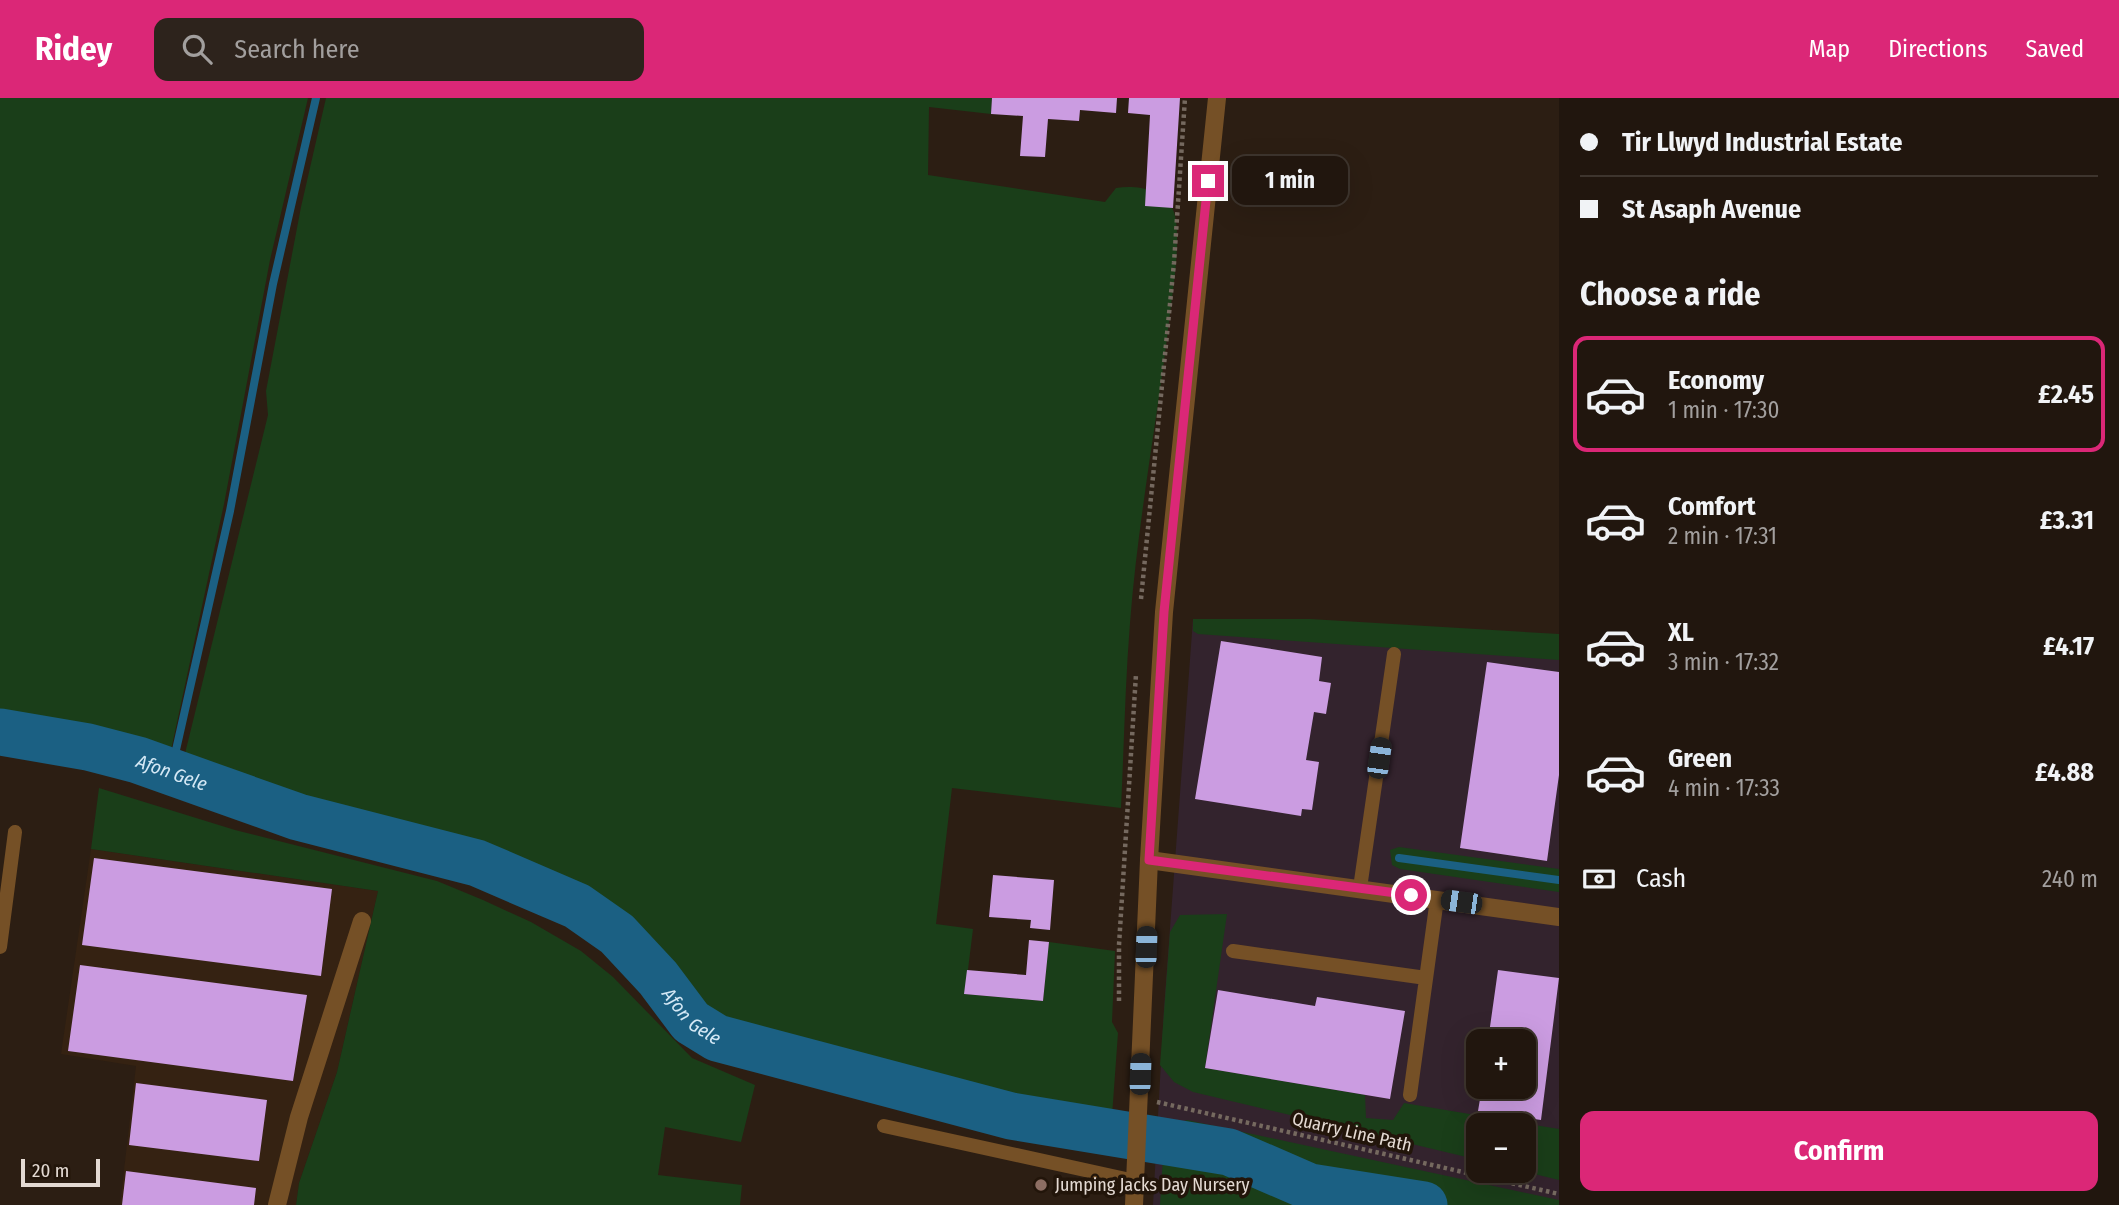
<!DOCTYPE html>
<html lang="en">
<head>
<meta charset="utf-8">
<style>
  :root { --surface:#21160e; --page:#2d231c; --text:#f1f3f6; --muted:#a29f9e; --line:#3e352e; --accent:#db2777 }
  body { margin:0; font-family:"Fira Sans Condensed",sans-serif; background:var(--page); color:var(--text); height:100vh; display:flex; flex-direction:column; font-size:26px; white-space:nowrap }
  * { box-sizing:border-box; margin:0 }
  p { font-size:23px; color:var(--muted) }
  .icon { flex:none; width:38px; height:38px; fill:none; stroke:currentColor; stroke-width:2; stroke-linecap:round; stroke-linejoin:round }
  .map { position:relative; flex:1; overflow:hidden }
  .panel { display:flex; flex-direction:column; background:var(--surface); width:560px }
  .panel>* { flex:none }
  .hud { display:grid; align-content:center; height:154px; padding:0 21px; background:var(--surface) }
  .fabs { position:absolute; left:1466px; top:931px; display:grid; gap:14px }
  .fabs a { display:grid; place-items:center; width:70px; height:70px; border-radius:14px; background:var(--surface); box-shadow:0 7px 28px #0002,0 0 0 2px var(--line); font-size:35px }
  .scale { position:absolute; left:21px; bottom:18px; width:79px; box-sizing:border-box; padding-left:7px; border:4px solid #e4dad3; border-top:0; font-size:19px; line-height:24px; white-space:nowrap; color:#e4dad3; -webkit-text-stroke:5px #22150a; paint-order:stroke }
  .end { position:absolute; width:32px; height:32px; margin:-16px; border:9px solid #db2777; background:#fff; box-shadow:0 0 0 4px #fff }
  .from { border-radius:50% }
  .bubble { position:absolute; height:49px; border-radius:14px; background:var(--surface); box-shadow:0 7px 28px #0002,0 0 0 2px var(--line); font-size:23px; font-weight:700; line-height:49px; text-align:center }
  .car { position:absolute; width:21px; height:42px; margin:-21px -10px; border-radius:9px; box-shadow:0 0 5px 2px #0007; background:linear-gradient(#222 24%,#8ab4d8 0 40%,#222 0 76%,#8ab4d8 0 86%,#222 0) }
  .hud b { display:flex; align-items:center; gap:24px; height:66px; font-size:26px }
  .hud b+b { border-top:2px solid var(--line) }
  .hud i { width:18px; height:18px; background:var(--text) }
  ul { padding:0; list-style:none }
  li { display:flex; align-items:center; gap:21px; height:116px; margin:0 14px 10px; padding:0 7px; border:4px solid transparent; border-radius:14px }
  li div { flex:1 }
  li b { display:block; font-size:26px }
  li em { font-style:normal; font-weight:700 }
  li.on { border-color:var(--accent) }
  li>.icon { width:63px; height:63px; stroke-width:1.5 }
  h2 { padding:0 21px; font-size:32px; line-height:84px }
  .pay { display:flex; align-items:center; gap:18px; height:77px; padding:0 21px; font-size:26px }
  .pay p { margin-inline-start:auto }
  .action { display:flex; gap:14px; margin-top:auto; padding:14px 21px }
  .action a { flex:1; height:80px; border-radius:14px; background:var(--accent); color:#fff; font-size:28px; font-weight:700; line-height:80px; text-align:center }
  header { display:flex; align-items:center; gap:42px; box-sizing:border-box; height:98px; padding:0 35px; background:var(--accent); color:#fff }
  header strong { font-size:33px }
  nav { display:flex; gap:38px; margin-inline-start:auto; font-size:24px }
  .search { width:490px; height:63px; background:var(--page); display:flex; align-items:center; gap:18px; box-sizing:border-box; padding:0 24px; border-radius:14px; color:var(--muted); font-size:26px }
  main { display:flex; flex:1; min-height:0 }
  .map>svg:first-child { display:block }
</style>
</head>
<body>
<header>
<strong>Ridey</strong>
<div class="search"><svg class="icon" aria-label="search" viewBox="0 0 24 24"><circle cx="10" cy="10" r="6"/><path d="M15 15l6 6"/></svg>Search here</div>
<nav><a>Map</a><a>Directions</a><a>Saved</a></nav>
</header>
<main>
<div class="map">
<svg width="1559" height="1107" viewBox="0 0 1559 1107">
  <rect width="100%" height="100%" fill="#2c1e13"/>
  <path fill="#352212" d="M91,751L378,793L337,974L299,1085L296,1107H120L136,968L61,956Z"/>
  <path fill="#33232d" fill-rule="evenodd" d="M1193,521L1559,545V1107H1153L1164,911ZM1479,943H1524V989H1479ZM1479,1027H1524V1073H1479Z"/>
  <path fill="#1a3e19" d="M0,0H308L270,162L224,406L168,666L122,651L0,626Z
    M326,0H992L991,16L929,9L928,77L1105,104L1116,90C1135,87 1161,90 1172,110C1183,128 1173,193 1170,215C1158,319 1138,421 1130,525C1125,587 1124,649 1121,710L952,690L936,826L973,831L965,896L1043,903L1049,844L1115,853L1112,924L1118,935L1112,1018L1045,1017L1015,1011L718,930C669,897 641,838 587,809C503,763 421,748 332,723C281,709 231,690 181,672L268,317L266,293L301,109Z
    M1193,521H1310L1559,536V562L1198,536L1193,533Z
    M99,690L235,732L437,783L483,802L531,824L581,853L613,879L692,960L755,987L741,1044L665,1029L658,1077L742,1087L740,1107H296L299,1085L337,974L378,793L91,751Z
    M1399,749L1559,771V794L1400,771L1392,767L1390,752Z
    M1227,816L1205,970L1365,997L1366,1020L1393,1022L1404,1005L1559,1031V1082L1522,1073H1524V1027H1479V1062L1193,994L1174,984L1160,967L1170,834L1180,817Z
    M1187,1022L1559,1102V1107H1160L1163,1059L1170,1031Z"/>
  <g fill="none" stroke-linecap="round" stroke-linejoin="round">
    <path stroke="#1b6083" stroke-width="8" d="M171,674L230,413L273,186L316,0
      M1399,760L1559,782"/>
    <path stroke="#1b6083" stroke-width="47" id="s1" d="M0,634L88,649L138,662L298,719L477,765L577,808L617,836L658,880L691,924L717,940L1011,1018L1229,1054L1310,1089L1424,1107"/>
  </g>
  <path fill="#cb9ce1" d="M992,0H1117L1116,15L1080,12L1079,23L1048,21L1045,59L1020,58L1023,18L991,16Z
    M1129,0H1180L1173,110L1145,108L1150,17L1128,15Z
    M1221,543L1322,559L1319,583L1331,585L1326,616L1314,614L1306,662L1319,664L1312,712L1302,711L1301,718L1195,701Z
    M1487,564L1559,574V677L1547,763L1460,750Z
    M94,760L332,791L321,878L82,847Z
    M993,777L1054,782L1050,832L1030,830L1031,822L989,819Z
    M1029,842L1049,844L1043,903L964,896L967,872L1026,877Z
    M80,867L307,897L293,983L68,953Z
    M1498,872L1559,880L1541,1022L1478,1013L1482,989H1524V943H1488Z
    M1218,892L1315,908L1317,899L1405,913L1390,1001L1205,970Z
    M136,985L267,1002L259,1063L129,1047Z
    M126,1073L256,1090L254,1107H122Z"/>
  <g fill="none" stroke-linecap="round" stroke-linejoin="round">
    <path stroke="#75695f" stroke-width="4.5" stroke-dasharray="3.5 3.5" stroke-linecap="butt" d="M1141,501L1174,165L1185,0
      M1119,903V847L1136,576
      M1157,1004L1559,1096"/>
    <path stroke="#755026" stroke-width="14" d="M1360,790L1394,556
      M0,849L15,734
      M1233,853L1426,880
      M1410,997L1437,801
      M884,1028L1135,1083"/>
    <path stroke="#755026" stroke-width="18" d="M1149,762L1559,819
      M277,1107L299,1019L362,823"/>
    <path stroke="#755026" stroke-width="18" d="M1134,1107L1149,762L1164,514L1217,0"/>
  </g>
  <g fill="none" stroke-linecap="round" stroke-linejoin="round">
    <path stroke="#db2777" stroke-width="9" d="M1208,83L1164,514L1149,762L1411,797"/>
  </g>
  <circle fill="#8d6e63" stroke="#22150a" stroke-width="2.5" cx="1041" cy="1087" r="7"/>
  <g text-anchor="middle" stroke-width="7" stroke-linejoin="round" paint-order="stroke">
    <g font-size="18" fill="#e4dad3" stroke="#22150a">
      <text transform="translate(1352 1034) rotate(13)" y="6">Quarry Line Path</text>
    </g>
    <g font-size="18" fill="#e4dad3" stroke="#22150a" text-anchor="start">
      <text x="1055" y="1093">Jumping Jacks Day Nursery</text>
    </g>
    <g font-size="19" font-style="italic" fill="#d4e8f5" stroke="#22150a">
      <text dy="7" stroke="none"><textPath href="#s1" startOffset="177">Afon Gele</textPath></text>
      <text dy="7" stroke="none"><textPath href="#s1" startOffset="765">Afon Gele</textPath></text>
    </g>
  </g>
</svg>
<div class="fabs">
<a>+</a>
<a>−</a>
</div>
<div class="scale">20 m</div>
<i class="end from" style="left:1411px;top:797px"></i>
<i class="end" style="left:1208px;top:83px"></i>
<div class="bubble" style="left:1232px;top:58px;width:116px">1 min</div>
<i class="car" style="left:1379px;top:660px;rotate:8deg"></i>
<i class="car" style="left:1461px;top:804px;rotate:278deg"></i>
<i class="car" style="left:1146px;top:849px;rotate:2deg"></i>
<i class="car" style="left:1140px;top:976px;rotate:2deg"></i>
</div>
<section class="panel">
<div class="hud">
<b><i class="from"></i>Tir Llwyd Industrial Estate</b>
<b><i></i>St Asaph Avenue</b>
</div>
<h2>Choose a ride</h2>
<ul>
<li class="on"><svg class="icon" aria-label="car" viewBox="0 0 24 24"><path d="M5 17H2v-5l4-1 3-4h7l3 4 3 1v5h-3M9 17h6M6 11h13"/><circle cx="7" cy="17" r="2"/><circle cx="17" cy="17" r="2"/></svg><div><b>Economy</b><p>1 min · 17:30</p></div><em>£2.45</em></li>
<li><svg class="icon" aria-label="car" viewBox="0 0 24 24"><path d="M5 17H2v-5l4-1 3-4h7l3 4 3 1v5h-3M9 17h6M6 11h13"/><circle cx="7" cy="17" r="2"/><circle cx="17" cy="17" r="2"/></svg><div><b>Comfort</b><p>2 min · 17:31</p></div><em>£3.31</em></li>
<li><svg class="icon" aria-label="car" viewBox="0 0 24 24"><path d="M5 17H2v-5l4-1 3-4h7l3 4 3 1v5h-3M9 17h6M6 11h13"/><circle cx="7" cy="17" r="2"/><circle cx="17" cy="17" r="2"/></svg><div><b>XL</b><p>3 min · 17:32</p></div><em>£4.17</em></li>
<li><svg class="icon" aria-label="car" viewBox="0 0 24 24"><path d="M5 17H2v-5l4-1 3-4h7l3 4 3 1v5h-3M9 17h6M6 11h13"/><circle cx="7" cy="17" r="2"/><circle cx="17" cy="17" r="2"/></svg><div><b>Green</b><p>4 min · 17:33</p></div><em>£4.88</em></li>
</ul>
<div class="pay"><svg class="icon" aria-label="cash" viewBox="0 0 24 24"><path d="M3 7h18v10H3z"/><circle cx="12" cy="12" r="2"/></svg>Cash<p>240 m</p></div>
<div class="action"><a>Confirm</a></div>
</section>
</main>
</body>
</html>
